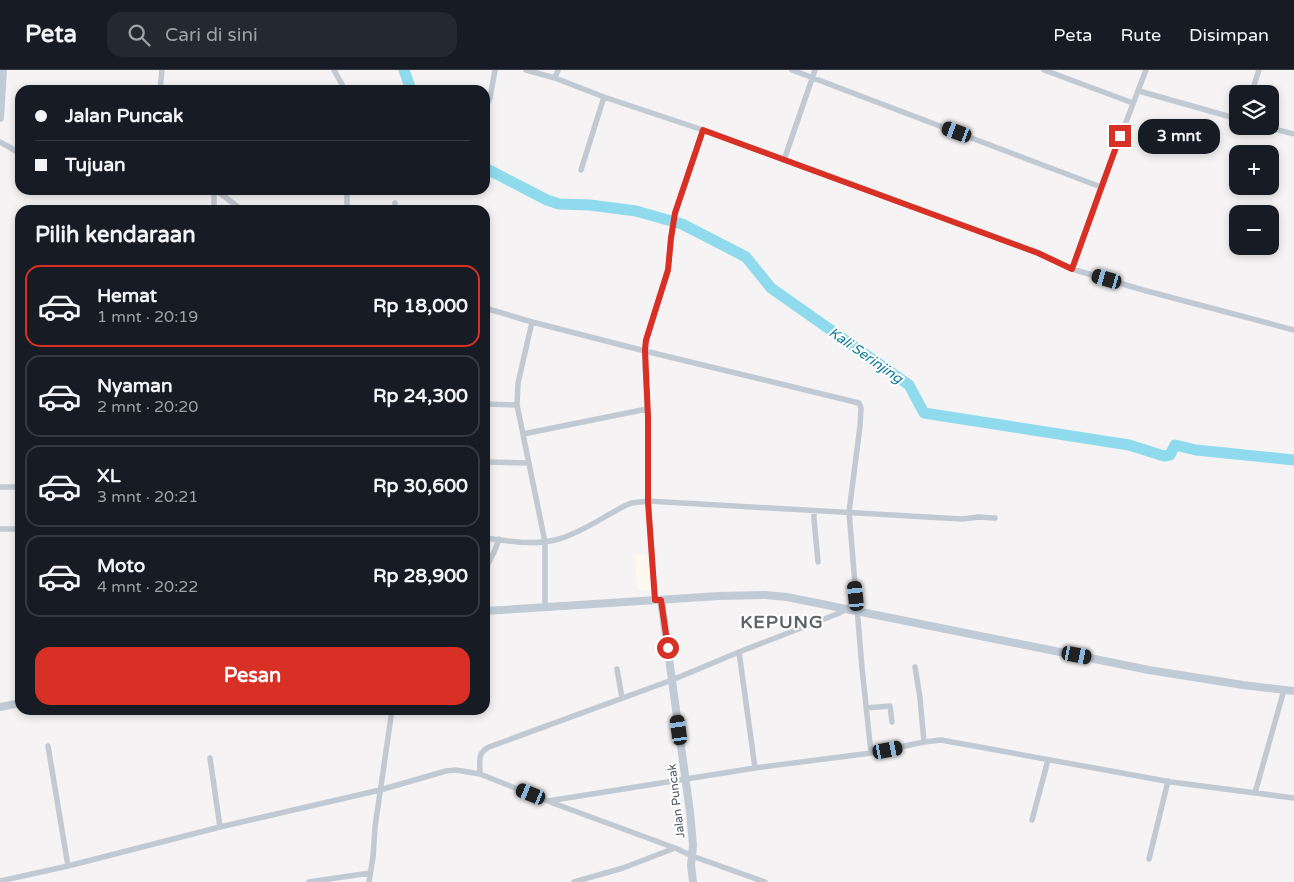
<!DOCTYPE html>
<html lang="id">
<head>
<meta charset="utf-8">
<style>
  :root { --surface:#171b24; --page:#242831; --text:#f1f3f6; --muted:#9ea1a6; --line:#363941; --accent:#d93025 }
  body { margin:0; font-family:"Varela Round",sans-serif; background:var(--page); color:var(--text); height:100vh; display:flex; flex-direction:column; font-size:19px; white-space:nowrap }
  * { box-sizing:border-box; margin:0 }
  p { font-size:16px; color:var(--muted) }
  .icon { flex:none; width:28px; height:28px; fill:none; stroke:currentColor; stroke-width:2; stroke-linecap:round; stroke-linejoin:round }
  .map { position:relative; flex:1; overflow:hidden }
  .sheet { position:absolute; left:15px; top:135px; width:475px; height:510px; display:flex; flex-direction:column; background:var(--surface); border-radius:15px; box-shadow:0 2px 8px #0003 }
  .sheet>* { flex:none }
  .top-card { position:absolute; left:15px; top:15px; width:475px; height:110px; border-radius:15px; box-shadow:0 2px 8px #0003; display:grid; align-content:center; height:110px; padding:0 20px; background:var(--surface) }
  .buttons { position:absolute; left:1229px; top:15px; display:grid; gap:10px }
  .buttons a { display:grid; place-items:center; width:50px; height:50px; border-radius:10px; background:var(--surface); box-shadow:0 2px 8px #0003; font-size:25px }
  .end { position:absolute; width:22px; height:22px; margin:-11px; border:6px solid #d93025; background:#fff; box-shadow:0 0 0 2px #fff }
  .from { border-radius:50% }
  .bubble { position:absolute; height:35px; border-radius:15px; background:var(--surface); box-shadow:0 2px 8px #0003; font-size:16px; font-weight:800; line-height:35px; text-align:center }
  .car { position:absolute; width:15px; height:30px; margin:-15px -8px; border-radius:6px; box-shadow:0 0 4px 1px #0007; background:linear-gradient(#222 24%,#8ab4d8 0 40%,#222 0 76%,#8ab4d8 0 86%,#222 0) }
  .top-card b { display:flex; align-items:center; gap:18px; height:48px; font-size:19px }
  .top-card b+b { border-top:1px solid var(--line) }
  .top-card i { width:12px; height:12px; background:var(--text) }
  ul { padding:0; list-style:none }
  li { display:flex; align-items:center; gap:15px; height:82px; margin:0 10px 8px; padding:0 10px; border:2px solid var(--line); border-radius:15px }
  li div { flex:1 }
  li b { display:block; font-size:19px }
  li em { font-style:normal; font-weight:800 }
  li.selected { border-color:var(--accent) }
  li>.icon { width:45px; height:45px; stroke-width:1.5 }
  h2 { padding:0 20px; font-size:22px; line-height:60px }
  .primary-button { display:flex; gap:10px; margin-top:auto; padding:10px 20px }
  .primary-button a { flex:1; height:58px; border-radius:15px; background:var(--accent); color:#fff; font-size:20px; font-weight:800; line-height:58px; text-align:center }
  header { display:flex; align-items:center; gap:30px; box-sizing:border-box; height:70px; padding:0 25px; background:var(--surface); border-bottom:1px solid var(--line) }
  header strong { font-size:24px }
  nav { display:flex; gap:28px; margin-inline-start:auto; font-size:18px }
  .search { width:350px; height:45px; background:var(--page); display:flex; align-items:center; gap:12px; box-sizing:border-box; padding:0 18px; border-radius:15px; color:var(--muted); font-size:19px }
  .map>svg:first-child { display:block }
</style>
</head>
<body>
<header>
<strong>Peta</strong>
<div class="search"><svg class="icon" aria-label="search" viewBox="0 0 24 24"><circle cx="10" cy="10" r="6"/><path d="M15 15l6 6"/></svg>Cari di sini</div>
<nav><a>Peta</a><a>Rute</a><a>Disimpan</a></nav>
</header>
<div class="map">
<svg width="1294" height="812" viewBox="0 0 1294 812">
  <rect width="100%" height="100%" fill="#f5f3f3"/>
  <path fill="#fdf9ef" d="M647,484L651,520H638L634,485Z"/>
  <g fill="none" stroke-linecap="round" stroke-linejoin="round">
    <path stroke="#90daee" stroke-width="11" d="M404,0L411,20
      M485,98L547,130L559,134L590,135L636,141L682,154L746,187L771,218L909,315L924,343L1129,375L1164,386L1170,385L1175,375L1196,380L1294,390"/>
    <path stroke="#c1cad2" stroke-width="5.5" d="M334,0L345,20
      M526,0L555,8L604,27L703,60L929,143L1038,183L1072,199L1143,220L1294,260
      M792,0L1101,117
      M1044,0L1133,33
      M555,8L558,0
      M160,20L162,0
      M1139,21L1238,49
      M1251,24L1259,0
      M485,40L490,28L495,0
      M1263,56L1294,64
      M0,72L16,81L20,85
      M784,90L815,0
      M581,100L604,27
      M214,120V140
      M216,120L242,140
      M347,140V120
      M395,140V133
      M1072,199L1101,117L1146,0
      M485,238L532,252L645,281L859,333L861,338L860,356L849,442L862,598L871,683
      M532,252L518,313L517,335L545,472V537
      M485,334L517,335
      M523,364L647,339
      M485,392L528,393
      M0,417H20
      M814,441V449L818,492
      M0,459H20
      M485,468C509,471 535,476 559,469C576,464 593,454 608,445C616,441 624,435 632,433C637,432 643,432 648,431L962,449L978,447L995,448
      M485,500L495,480L499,469
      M655,530L648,431V347L645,298V276L668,200L671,168L675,143L703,60
      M739,582L755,698
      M915,597L920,628L924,672
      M617,599L622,628
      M866,638L890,636L892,652
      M48,676L68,796
      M210,688L220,757
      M480,704C480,691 477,683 489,677L672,610L739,582L837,544L847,539
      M1255,723L1284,620
      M550,732L675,778L692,786L765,812
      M1032,750L1048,690
      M1149,789L1168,711
      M0,811L68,796L220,757L380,720L446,701L456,700L480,704L548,731L755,698L871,683L924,672L941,670L1171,712L1294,728
      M309,812L370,803
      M369,812L373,787L375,757L392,640
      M574,812L623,798L675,778"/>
    <path stroke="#c1cbd6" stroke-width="8" d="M0,48L3,0
      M661,530L690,742L693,775L691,795L693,812
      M485,541L719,526L765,525L787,527L1149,600L1243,615L1294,621
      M0,637L20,633"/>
  </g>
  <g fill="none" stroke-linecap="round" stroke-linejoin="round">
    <path stroke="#d93025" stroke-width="6" d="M668,578L661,530H655L648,432V347L645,280L646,270L668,200L671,168L675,143L703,60L1038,183L1072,199L1120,66"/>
  </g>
  <g text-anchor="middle" stroke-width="4" stroke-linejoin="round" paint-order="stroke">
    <g font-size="12" fill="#4a5661" stroke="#fff">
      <text transform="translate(676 731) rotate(-97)" y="4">Jalan Puncak</text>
    </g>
    <g font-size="14" font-style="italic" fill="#0c7c9b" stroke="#fff">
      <text transform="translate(866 285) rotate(35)" y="5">Kali Serinjing</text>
    </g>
    <g font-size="18" font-weight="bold" letter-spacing="1" fill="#5f6368" stroke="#fff">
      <text x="782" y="558">KEPUNG</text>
    </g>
  </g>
</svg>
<div class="buttons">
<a><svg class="icon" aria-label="layers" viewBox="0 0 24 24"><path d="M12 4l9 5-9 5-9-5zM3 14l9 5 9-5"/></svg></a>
<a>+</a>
<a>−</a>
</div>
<i class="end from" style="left:668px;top:578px"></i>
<i class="end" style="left:1120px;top:66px"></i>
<div class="bubble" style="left:1138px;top:49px;width:82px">3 mnt</div>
<i class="car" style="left:957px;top:62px;rotate:290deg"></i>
<i class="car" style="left:1107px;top:209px;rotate:286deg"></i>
<i class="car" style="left:856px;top:526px;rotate:354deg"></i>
<i class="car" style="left:1077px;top:585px;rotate:101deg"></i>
<i class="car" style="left:679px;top:660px;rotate:352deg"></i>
<i class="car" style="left:888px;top:680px;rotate:79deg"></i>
<i class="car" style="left:531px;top:724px;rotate:292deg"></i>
<div class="top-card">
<b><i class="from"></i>Jalan Puncak</b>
<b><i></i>Tujuan</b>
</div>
<section class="sheet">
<h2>Pilih kendaraan</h2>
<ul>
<li class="selected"><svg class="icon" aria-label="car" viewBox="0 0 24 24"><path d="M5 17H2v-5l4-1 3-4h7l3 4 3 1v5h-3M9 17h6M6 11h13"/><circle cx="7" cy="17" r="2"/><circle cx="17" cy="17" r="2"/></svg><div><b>Hemat</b><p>1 mnt · 20:19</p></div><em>Rp 18,000</em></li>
<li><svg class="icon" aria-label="car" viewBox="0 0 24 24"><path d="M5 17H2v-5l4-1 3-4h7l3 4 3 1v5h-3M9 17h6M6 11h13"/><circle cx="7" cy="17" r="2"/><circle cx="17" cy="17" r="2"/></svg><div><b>Nyaman</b><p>2 mnt · 20:20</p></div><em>Rp 24,300</em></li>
<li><svg class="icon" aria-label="car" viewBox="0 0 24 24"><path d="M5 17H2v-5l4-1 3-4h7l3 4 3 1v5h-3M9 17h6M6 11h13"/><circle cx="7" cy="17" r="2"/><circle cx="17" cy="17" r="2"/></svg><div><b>XL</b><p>3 mnt · 20:21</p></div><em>Rp 30,600</em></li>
<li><svg class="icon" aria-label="car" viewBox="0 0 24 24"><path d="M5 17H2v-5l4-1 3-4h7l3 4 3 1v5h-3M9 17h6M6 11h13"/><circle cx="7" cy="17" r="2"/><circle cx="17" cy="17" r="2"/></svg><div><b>Moto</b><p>4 mnt · 20:22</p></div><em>Rp 28,900</em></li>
</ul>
<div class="primary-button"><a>Pesan</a></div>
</section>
</div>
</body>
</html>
